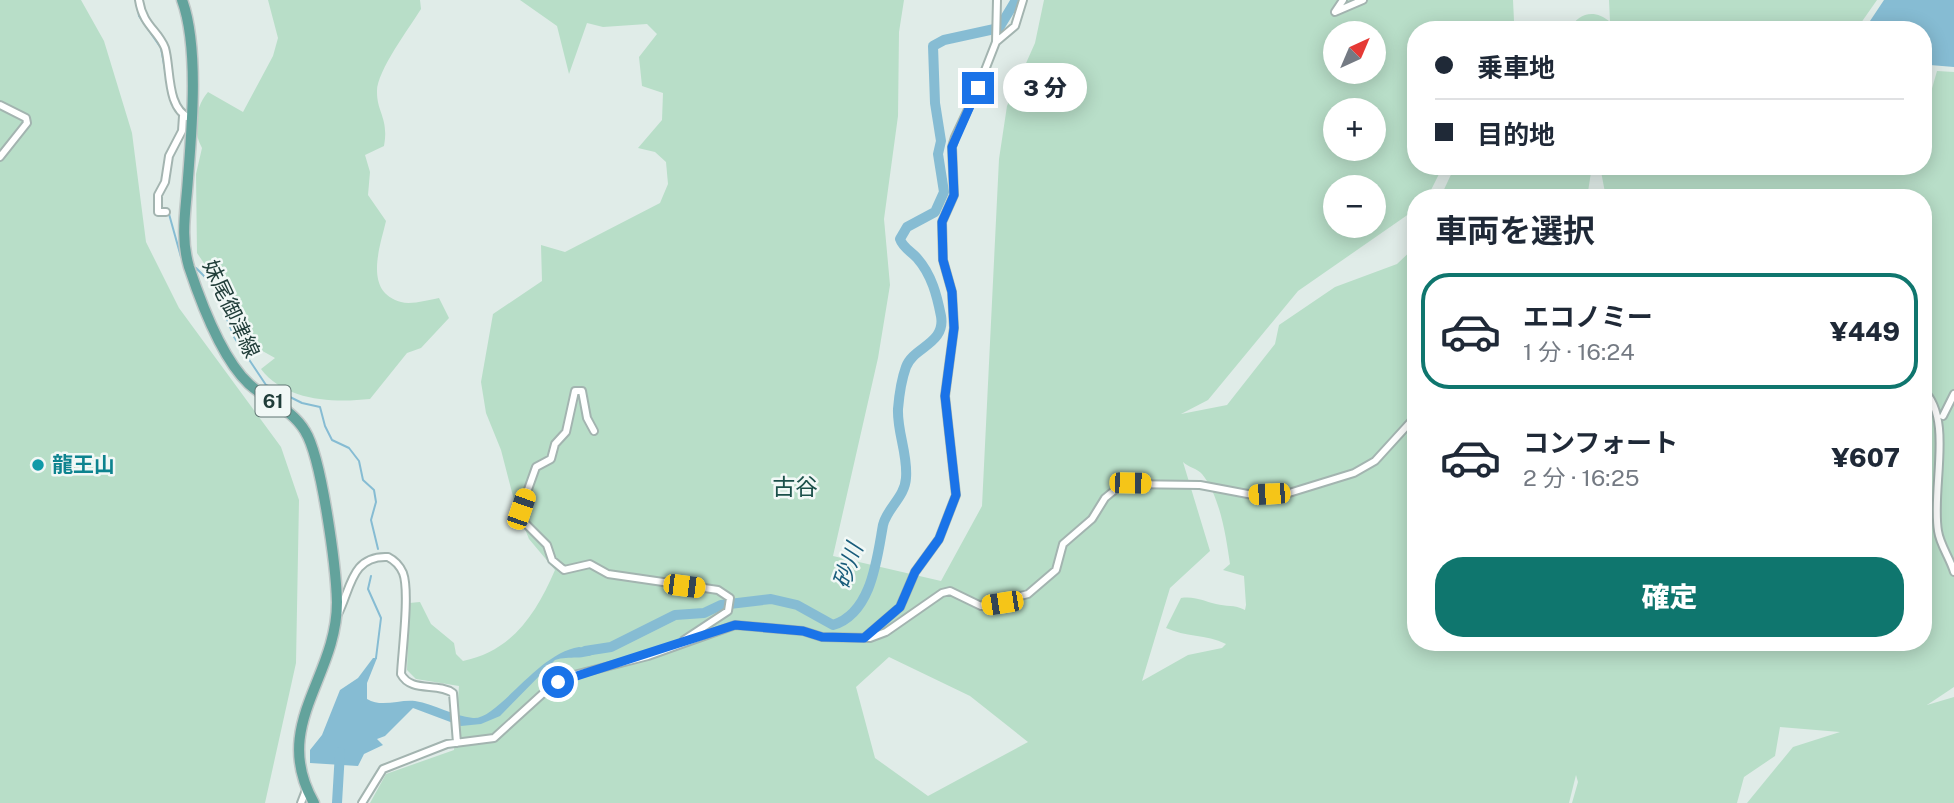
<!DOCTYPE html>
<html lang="ja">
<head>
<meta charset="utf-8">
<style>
  :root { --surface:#fff; --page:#f6f6f7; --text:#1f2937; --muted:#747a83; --line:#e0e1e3; --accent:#0f766e }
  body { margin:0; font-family:"Public Sans","Noto Sans JP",sans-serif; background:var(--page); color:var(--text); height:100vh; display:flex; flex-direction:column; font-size:26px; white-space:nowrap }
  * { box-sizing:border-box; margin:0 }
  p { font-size:23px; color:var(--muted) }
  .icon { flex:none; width:38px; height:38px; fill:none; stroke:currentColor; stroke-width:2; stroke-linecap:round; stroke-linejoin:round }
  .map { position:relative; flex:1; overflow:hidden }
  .panel { position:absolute; left:1407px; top:189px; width:525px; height:462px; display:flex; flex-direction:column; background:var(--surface); border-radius:28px; box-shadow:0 4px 18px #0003 }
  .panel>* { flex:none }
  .top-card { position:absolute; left:1407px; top:21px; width:525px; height:154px; border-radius:28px; box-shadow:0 4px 18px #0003; display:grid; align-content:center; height:154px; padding:0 28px; background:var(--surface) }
  .needle { width:46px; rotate:44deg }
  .tools { position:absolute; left:1323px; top:21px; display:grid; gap:14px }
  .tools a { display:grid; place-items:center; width:63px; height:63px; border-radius:50%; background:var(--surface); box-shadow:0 4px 18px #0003; font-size:35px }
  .end { position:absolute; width:32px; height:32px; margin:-16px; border:9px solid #1a73e8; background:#fff; box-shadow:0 0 0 4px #fff }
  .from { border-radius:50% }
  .bubble { position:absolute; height:49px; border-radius:24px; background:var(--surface); box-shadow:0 4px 18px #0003; font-size:23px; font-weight:800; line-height:49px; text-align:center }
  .car { position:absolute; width:21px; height:42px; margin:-21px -10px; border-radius:9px; box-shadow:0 0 5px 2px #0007; background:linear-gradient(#f5c518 24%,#345 0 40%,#f5c518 0 76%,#345 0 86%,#f5c518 0) }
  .top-card b { display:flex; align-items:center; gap:24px; height:66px; font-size:26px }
  .top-card b+b { border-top:2px solid var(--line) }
  .top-card i { width:18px; height:18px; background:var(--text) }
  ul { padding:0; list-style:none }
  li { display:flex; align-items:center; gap:21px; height:116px; margin:0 14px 10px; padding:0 14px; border:4px solid transparent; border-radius:28px }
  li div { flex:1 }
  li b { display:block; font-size:26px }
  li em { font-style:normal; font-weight:800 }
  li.selected { border-color:var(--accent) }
  li>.icon { width:63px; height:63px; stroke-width:1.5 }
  h2 { padding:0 28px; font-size:32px; line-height:84px }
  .action { display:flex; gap:14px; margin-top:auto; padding:14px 28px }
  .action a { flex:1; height:80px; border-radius:28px; background:var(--accent); color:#fff; font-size:28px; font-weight:800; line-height:80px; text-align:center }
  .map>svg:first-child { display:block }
</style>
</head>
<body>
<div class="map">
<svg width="1954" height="803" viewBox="0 0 1954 803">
  <rect width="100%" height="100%" fill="#e0ece8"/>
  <path fill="#b8dec8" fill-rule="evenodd" d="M0,0H81L104,41L132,133L146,242L179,308L281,447L299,500L296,663L265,803H0Z
    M268,0H420L421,9C410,27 376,72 377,92C377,113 389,118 384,146L365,155L370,172L368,195L386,221C380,247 363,292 401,302C411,305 428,300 439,298L449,318L421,348L407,353L370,399C333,403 285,401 261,369L275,358L243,340L220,287L197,253L196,174L202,148C192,131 195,107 208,92L243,112L273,56L278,38Z
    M520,0H904L899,32L898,116L884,219L890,285L878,358L833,556L941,581L982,506L999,159L1007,106L1035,43L1044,0H1513L1514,21L1508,30H1416V166H1443L1427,198H1416V209L1298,291L1208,400L1181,414L1227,405L1275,344L1279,325L1335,287L1397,264L1416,246V642H1923V198H1606L1600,166H1923V108L1931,105L1929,99L1937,71L1954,72V687L1927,705L1954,697V803H1747L1793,747L1840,732L1780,727L1775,756L1744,777L1737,803H1572L1578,782L1576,775L1569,803H370L386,774L454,750L459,686L416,679L407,670L409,603L420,602L431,624L454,643L456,654L463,661C512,651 536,614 555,570L529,539L515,504L501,450L486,413L481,382L493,314L542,281L541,245L565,252L660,203L668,184L666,162L655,152L638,148L662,120L663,93L642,86L639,57L657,34L647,24L603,27L587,23L569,74L557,26ZM1335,33H1374V72H1335ZM1335,110H1374V149H1335ZM1335,187H1374V226H1335ZM1183,462C1188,467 1198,469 1202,474C1220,496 1226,536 1230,564L1223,570L1244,576L1246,605L1245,610C1234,604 1226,607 1216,604C1203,601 1195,596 1181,598L1166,628C1185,637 1206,634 1226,644L1222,648L1188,655L1142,681L1170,588L1210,551ZM889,657L970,696L1028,742L928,796L875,758L856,687Z
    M1609,0H1877L1856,30H1569C1579,12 1595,9 1610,22Z
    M1455,166H1592L1587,198H1440Z"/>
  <path fill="#86bcd3" d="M1884,0H1954V67L1930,65L1923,83V30H1864Z
    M579,647L597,649L598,652C583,661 570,655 555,660L500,716L481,724L461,726L413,708L385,736L377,739L383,745L364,754L358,766L310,763V750L322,735L340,690L358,678L373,658H377L367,683V699C382,708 400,699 415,701C435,704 453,716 473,718C498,720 537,653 579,647Z"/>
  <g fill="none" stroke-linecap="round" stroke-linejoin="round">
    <path stroke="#86bcd3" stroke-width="2" d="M137,1L139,16L161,48L166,75
      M155,212V194
      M166,214H169L181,257
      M196,268L214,286L234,337L266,385L302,403L320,407L325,426L332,440L349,448L359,461L363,480L374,490L376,502L371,520L378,549
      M371,576L368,589L381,618L376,658"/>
    <path stroke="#86bcd3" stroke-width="10" d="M585,651L611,647L675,615L704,613L721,605L771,599L797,605L833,625C872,613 877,558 883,525C887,508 905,497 906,478C908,454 897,432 898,409C899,397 902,378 906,367C913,347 946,344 941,316C937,296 932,275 917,258C911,251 903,248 900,239L907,227L935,212L944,192L938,154L941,141L935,103L933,46L944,40L999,28L1016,0
      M337,803L340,752"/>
    <defs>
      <path id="street" d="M139,0C143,26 158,30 165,48C171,68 166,109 190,118
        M1343,0L1335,12L1363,0
        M996,42L1015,26L1023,0
        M0,105L26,118L27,123L0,157
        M166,212H158V195L165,182L169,156L182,131L183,116
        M1923,390C1954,418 1931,489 1938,531C1940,545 1950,558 1954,572
        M1943,416L1954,394
        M594,431L587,418L582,391H575L566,432L555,444L551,459L536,467L521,509L522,520L547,545L552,560L564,570L590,564L608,574L718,590L730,598L728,611L684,640
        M338,614C351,589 351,555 388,557C394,560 400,566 403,573C410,591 402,652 401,674C411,693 437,682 453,693L457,743
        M864,638L900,607L915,572L939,539L956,495L945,396L954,328L952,292L943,260L942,222L954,195L952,147L955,137L978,88L996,42L997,0
        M301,803L306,790
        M362,803L383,769L447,744L494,738L550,687L570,676L648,656L735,625L803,631L822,637L870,638L886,632L942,593L950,591L981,606L1028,594L1056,570L1063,544L1092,519L1105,498L1122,484L1200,485L1253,495L1289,493L1354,473L1375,461L1416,416"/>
      <path id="primary" d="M182,0C199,46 192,128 188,178C186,210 180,236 189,267C201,303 222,359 249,384C268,401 292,409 305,431C322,458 336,568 337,602C337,679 270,725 314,803"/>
    </defs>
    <use href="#street" stroke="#a3b4b0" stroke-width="10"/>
    <use href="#primary" stroke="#c1c9c8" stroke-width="13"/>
    <use href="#street" stroke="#fff" stroke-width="6"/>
    <use href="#primary" stroke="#63a39c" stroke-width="10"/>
  </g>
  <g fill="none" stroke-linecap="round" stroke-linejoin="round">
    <path stroke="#1a73e8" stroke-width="9" d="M558,682L735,625L803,631L822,637L864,638L900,607L915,572L939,539L956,495L945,396L954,328L952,292L943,260L942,222L954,195L952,147L978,88"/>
  </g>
  <circle fill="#0f9aa8" stroke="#f1f8f6" stroke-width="2.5" cx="38" cy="465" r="7"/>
  <g text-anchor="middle" stroke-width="5" stroke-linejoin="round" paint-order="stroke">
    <rect fill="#f1f8f6" stroke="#5f7572" stroke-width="2" x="255.5" y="385.5" width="35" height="31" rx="5"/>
    <g font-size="19" font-weight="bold" fill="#203d39">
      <text x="273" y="408">61</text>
    </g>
    <g font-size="21" fill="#203d39" stroke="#f1f8f6">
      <text transform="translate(231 309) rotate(65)" y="7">妹尾御津線</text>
    </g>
    <g font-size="21" font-weight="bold" fill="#0d838f" stroke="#f1f8f6" text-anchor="start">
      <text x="52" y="472">龍王山</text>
    </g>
    <g font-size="23" fill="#1b504a" stroke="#f1f8f6">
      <text x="795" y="495">古谷</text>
    </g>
    <g font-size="23" font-style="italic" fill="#185c7b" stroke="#f1f8f6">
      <text transform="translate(848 566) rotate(-71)" y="8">砂川</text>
    </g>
  </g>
</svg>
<div class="tools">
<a><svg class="needle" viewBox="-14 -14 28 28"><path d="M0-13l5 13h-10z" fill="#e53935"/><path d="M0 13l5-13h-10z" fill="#747a83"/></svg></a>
<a>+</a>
<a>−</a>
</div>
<i class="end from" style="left:558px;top:682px"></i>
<i class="end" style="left:978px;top:88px"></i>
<div class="bubble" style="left:1003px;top:63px;width:84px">3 分</div>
<i class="car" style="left:1130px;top:483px;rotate:91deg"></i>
<i class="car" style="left:1269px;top:494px;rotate:267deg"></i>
<i class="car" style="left:521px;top:509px;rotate:19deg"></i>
<i class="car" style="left:684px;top:586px;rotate:97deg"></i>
<i class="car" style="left:1002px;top:603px;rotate:261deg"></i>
<div class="top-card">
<b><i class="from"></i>乗車地</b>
<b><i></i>目的地</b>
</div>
<section class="panel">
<h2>車両を選択</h2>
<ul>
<li class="selected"><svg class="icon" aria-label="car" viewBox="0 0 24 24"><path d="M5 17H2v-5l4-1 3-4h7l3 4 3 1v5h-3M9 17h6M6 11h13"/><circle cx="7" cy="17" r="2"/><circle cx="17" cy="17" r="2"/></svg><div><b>エコノミー</b><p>1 分 · 16:24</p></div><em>¥449</em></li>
<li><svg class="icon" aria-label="car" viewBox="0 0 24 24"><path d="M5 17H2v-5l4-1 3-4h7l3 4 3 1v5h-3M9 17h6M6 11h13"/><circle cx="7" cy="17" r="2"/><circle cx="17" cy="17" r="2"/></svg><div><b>コンフォート</b><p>2 分 · 16:25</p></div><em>¥607</em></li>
</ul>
<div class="action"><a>確定</a></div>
</section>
</div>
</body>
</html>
